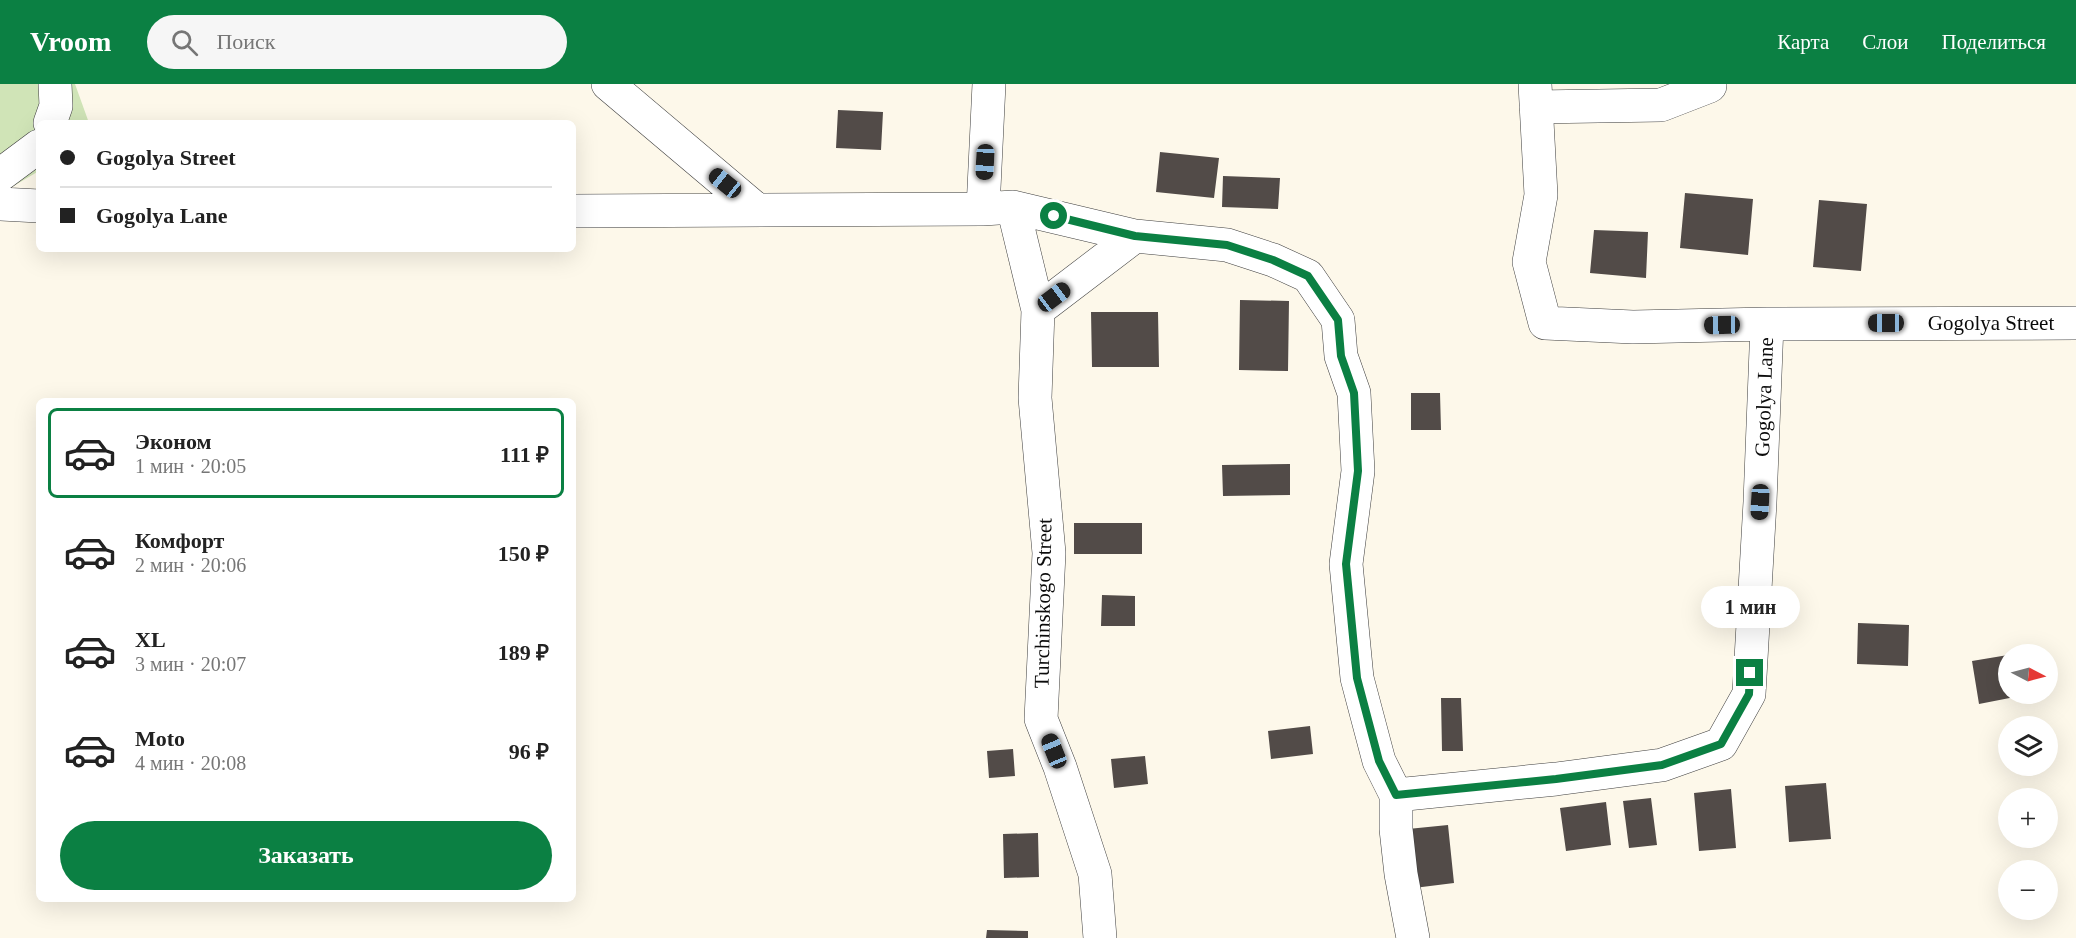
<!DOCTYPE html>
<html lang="ru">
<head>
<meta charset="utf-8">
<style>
  :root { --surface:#fff; --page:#f6f6f6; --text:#222; --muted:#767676; --line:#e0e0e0; --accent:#0b8043 }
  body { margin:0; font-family:"Times New Roman",serif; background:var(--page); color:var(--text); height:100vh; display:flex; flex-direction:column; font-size:22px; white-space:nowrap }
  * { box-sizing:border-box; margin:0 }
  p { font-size:20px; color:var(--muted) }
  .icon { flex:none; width:33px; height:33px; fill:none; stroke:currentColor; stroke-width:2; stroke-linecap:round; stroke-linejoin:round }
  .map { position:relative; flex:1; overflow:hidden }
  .sheet { position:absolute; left:36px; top:314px; width:540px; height:504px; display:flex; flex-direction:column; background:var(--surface); border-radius:9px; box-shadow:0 6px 24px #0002 }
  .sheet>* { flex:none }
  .banner { position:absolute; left:36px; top:36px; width:540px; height:132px; border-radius:9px; box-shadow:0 6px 24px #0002; display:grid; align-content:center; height:132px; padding:0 24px; background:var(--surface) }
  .needle { width:39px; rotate:96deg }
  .controls { position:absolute; left:1998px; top:560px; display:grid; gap:12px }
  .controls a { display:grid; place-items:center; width:60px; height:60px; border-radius:50%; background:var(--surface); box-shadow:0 6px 24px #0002; font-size:30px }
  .end { position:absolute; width:27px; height:27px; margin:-14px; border:8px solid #0b8043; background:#fff; box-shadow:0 0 0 3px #fff }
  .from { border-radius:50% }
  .bubble { position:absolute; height:42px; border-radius:21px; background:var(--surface); box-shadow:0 6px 24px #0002; font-size:20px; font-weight:600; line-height:42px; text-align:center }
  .car { position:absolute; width:18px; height:36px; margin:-18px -9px; border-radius:8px; box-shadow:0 0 4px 2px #0007; background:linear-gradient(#222 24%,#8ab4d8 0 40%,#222 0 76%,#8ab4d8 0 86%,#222 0) }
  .banner b { display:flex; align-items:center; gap:21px; height:57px; font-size:22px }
  .banner b+b { border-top:2px solid var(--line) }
  .banner i { width:15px; height:15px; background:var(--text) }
  ul { padding:10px 0 0; list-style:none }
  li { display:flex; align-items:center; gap:18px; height:90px; margin:0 12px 9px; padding:0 12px; border:3px solid transparent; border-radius:9px }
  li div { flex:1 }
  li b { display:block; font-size:22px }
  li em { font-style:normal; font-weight:600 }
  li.current { border-color:var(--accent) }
  li>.icon { width:54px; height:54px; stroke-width:1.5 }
  .action { display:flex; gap:12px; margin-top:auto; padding:12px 24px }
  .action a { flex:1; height:69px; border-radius:36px; background:var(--accent); color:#fff; font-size:24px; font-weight:600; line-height:69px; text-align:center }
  header { display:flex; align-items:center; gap:36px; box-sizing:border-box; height:84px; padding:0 30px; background:var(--accent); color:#fff }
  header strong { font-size:28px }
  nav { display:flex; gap:33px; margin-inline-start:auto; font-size:21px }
  .search { width:420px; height:54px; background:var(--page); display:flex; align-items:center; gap:15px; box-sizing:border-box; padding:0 21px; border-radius:33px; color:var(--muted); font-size:22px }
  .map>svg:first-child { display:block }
</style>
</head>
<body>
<header>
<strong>Vroom</strong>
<div class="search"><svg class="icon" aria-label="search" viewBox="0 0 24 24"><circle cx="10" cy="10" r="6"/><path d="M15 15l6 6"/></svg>Поиск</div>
<nav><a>Карта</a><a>Слои</a><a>Поделиться</a></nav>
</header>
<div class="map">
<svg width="2076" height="854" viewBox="0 0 2076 854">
  <rect width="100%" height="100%" fill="#fdf8ea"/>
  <path fill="#d0e4b7" d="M0,0H75L89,39H39V87L0,110Z"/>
  <path fill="#524b48" d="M838,26L883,28L881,66L836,64Z
    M1160,68L1219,74L1214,114L1156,108Z
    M1223,92L1280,94L1278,125L1222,123Z
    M1685,109L1753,115L1748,171L1680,164Z
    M1819,116L1867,120L1861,187L1813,183Z
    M1594,146L1648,148L1646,194L1590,189Z
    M1240,216L1289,217L1288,287L1239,286Z
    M1091,228H1158L1159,283H1092Z
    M1411,309H1440L1441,346H1411Z
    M1290,380V411L1223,412L1222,381Z
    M1074,439H1142V470H1074Z
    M1102,511L1135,512V542H1101Z
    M1858,539L1909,541L1908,582L1857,580Z
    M2008,571V609L2030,610L1979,620L1972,577Z
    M1441,614H1461L1463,667H1442Z
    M1310,642L1313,670L1271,675L1268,647Z
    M1013,665L1015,692L989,694L987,667Z
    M1145,672L1148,700L1114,704L1111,675Z
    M1826,699L1831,755L1789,758L1785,702Z
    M1731,705L1736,764L1699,767L1694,709Z
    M1651,714L1657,761L1629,764L1623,717Z
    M1606,718L1611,761L1566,767L1560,724Z
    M1448,741L1454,799L1414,804L1408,745Z
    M1038,749L1039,793L1004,794L1003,750Z
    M987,846L1028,847V854H986Z"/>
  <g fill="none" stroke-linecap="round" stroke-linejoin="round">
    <defs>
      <path id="minor" d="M608,0L756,125
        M1535,0L1541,111L1529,178L1545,239L1633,243L1767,240L2076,239
        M1536,23L1661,21L1710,2V0
        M50,39L56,22L55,0
        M0,91L39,62
        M0,120L39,122
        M1013,123L1038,226
        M983,125L989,0
        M573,127L983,125L1013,123L1135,152L1227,161L1273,176L1308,192L1338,236L1341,272L1354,309L1358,387L1346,480L1357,594L1379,677L1396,711V745L1401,790L1413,854
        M1396,711L1556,695L1662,681L1721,660L1749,610L1760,418L1767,240
        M1100,854L1095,790L1060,683L1041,635L1049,469L1035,314L1038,226L1135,152"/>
    </defs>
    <use href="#minor" stroke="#3e3e3e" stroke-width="34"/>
    <use href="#minor" stroke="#fff" stroke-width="33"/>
  </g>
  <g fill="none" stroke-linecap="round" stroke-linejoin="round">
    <path stroke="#0b8043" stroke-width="8" d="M1054,132L1135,152L1227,161L1273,176L1308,192L1338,236L1341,272L1354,309L1358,387L1346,480L1357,594L1379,677L1396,711L1556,695L1662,681L1721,660L1749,610L1750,589"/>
  </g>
  <g text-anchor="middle" stroke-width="6" stroke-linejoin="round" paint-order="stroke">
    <g font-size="21" fill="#0b0b0b" stroke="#fff">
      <text x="1991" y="246">Gogolya Street</text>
      <text transform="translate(1764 313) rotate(-88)" y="7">Gogolya Lane</text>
      <text transform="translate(1043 519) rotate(-89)" y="7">Turchinskogo Street</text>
    </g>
  </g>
</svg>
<div class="controls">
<a><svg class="needle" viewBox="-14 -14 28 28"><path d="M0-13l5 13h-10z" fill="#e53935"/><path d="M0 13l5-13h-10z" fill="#767676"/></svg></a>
<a><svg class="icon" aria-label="layers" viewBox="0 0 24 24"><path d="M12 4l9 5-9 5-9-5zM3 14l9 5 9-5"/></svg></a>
<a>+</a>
<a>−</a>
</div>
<i class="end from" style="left:1054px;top:132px"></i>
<i class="end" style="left:1750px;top:589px"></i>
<div class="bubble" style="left:1701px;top:502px;width:99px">1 мин</div>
<i class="car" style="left:985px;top:78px;rotate:183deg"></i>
<i class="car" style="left:725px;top:99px;rotate:309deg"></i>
<i class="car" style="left:1054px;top:213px;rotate:53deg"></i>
<i class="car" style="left:1886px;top:239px;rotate:270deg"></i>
<i class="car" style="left:1722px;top:241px;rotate:269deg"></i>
<i class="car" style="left:1760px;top:418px;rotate:183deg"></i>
<i class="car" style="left:1054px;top:667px;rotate:338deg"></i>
<div class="banner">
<b><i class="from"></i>Gogolya Street</b>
<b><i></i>Gogolya Lane</b>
</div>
<section class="sheet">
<ul>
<li class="current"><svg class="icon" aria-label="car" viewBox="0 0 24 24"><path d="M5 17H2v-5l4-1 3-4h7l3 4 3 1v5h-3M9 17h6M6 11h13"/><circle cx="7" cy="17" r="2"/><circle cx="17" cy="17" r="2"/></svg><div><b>Эконом</b><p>1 мин · 20:05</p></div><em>111 ₽</em></li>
<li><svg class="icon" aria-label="car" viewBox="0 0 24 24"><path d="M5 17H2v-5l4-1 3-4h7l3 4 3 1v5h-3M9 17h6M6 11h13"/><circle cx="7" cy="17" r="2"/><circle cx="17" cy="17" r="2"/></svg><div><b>Комфорт</b><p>2 мин · 20:06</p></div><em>150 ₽</em></li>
<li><svg class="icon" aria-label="car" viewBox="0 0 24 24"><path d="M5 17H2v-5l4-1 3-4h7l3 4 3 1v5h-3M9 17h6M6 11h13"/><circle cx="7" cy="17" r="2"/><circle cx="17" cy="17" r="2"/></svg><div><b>XL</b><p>3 мин · 20:07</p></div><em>189 ₽</em></li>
<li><svg class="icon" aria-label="car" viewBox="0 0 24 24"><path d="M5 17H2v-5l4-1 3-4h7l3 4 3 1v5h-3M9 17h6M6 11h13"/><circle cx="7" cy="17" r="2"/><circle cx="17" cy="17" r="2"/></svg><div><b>Moto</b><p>4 мин · 20:08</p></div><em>96 ₽</em></li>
</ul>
<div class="action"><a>Заказать</a></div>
</section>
</div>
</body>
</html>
